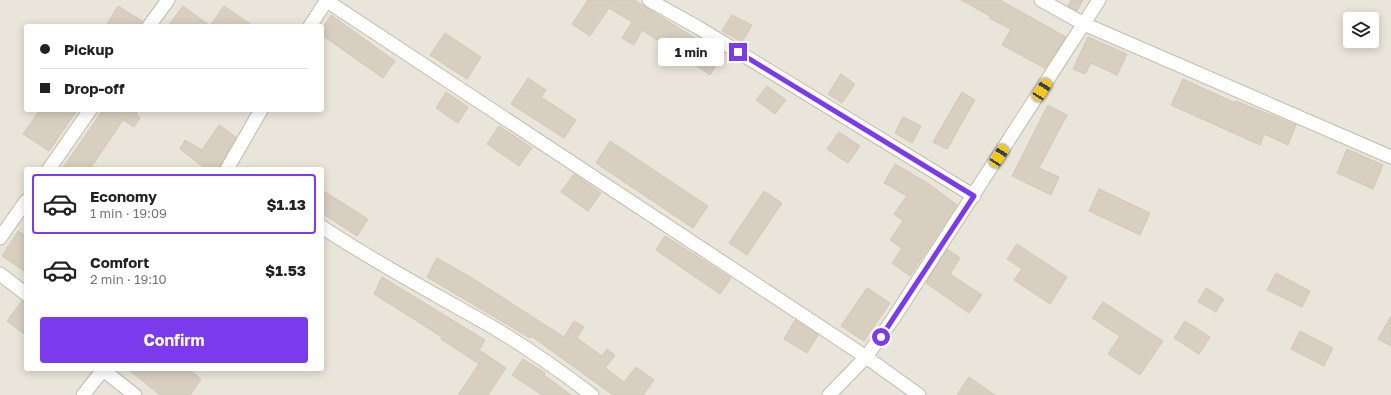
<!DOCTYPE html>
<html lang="en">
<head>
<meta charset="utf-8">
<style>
  :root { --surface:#fff; --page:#f6f6f6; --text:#222; --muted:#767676; --line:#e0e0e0; --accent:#7c3aed }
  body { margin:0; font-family:"Golos Text",sans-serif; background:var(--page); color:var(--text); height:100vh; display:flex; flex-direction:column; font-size:15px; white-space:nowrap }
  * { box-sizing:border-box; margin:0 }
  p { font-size:13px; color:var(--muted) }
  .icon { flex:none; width:22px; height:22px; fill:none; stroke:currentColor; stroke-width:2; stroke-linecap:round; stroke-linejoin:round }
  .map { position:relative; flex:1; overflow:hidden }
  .sheet { position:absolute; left:24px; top:167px; width:300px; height:204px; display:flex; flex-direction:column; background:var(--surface); border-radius:4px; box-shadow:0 2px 10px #0003 }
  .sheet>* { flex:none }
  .hud { position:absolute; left:24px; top:24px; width:300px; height:88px; border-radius:4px; box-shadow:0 2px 10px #0003; display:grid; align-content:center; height:88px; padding:0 16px; background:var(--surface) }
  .controls { position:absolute; left:1343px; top:12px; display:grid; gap:8px }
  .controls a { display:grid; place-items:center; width:36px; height:36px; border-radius:4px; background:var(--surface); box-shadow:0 2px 10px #0003; font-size:20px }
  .end { position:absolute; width:18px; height:18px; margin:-9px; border:5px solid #7c3aed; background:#fff; box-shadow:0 0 0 2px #fff }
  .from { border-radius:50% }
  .bubble { position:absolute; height:28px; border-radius:4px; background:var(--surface); box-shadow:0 2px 10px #0003; font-size:13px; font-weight:700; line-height:28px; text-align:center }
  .car { position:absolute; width:12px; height:24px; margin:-12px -6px; border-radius:5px; box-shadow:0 0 3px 1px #0007; background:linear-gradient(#f5c518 24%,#345 0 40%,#f5c518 0 76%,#345 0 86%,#f5c518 0) }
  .hud b { display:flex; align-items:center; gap:14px; height:38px; font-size:15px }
  .hud b+b { border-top:1px solid var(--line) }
  .hud i { width:10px; height:10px; background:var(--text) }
  ul { padding:7px 0 0; list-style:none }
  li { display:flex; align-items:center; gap:12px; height:60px; margin:0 8px 6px; padding:0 8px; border:2px solid transparent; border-radius:4px }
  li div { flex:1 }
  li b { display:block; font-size:15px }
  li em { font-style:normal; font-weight:700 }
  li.on { border-color:var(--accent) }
  li>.icon { width:36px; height:36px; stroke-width:1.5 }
  .primary-button { display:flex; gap:8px; margin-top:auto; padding:8px 16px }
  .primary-button a { flex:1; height:46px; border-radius:4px; background:var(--accent); color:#fff; font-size:16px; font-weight:700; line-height:46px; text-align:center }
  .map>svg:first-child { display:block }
</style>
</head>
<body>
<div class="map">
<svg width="1391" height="395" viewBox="0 0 1391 395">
  <rect width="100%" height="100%" fill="#f6f3ec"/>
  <path fill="#eae5da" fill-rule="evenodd" d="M0,0H1391V395H0ZM1350,19H1372V41H1350ZM26,26H322V110H26ZM26,169H322V369H26Z"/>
  <path fill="#d8cfc1" stroke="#d3c7b4" d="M588,0H634L722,55L710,75L642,30L634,45L622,38L632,22L609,8L590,36L572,24Z
    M961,0H1000L1066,37L1045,68L1002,45L1011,29L989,18L990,16Z
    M1071,0H1083L1077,11L1068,6Z
    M118,6L142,21L141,26H106Z
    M183,6L210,26L224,6L253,26H168Z
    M331,15L395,61L383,78L322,35V29Z
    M732,15L752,25L742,42L722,31Z
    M445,33L481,57L467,79L430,55Z
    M1088,37L1127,54L1117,75L1091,63L1085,74L1073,69Z
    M841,74L855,84L842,103L828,94Z
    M528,78L546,90L541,97L576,120L564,138L511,104Z
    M1183,79L1235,103L1236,101L1296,125L1288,145L1264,134L1260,145L1171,105Z
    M767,86L786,100L775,114L756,100Z
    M446,92L468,107L458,123L436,108Z
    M962,92L975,100L947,149L933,142Z
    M1048,105L1067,115L1039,168L1059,177L1051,195L1012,176Z
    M40,110H77L49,151L23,134Z
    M103,110H139L136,114L140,118L134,127L123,120L90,169H62Z
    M903,117L921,126L912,143L895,133Z
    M219,125L236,137L218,169H206L180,149L185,140L202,150Z
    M499,126L532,148L519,166L487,144Z
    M839,132L860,146L848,163L827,149Z
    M610,141L708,206L693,228L596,163Z
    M1347,149L1383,165L1373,189L1337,173Z
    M895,164L929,184L957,205L910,276L892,263L902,248L890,240L903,221L894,214L907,196L884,183Z
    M574,174L601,193L588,211L561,192Z
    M1099,189L1150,213L1140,235L1089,211Z
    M322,190L368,219L357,236L322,213Z
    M764,191L782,203L747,255L729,243Z
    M18,231L26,236V272L2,256Z
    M665,236L731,278L720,294L656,250Z
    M1017,244L1067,277L1050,304L1014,280L1022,269L1007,259Z
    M947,249L960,258L950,274L982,295L969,313L926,283Z
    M437,258L472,278L564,337L574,321L584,327L577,338L602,356L607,349L615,355L605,368L624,382L636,367L654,380L643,395H613L531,336L530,338L427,277Z
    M1276,273L1310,291L1302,307L1267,290Z
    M382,277L485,340L479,350L506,368L488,395H458L479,364L441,339L442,337L374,294Z
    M867,288L890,303L864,341L841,326Z
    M1206,288L1224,299L1216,312L1198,302Z
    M22,301L26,302V335L7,321Z
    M1103,302L1163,341L1140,375L1108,354L1120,336L1092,318Z
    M1391,316V346L1378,339Z
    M795,320L818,335L807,353L784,339Z
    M1185,321L1210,337L1199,354L1174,338Z
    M1300,331L1333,348L1324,366L1291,349Z
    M523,359L545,373L544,375L571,395H542L512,375Z
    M128,369H188L201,379L190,395H160Z
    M969,377L995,395H957Z"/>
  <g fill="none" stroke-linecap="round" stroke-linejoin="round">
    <defs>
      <path id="minor" d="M649,0L699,28L974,196
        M1041,0L1084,24L1391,157
        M327,1L866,357L919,395
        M149,26L168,0
        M310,26L327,0
        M49,169L90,110
        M227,169L261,110
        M322,227C376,263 433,293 489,325C525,346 559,370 592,395
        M0,238L26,201
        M0,274L26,294
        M103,370L135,395
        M83,395L103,370
        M829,395L866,357L895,316L1099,0"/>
    </defs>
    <use href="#minor" stroke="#c2bbae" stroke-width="15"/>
    <use href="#minor" stroke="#fff" stroke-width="13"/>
  </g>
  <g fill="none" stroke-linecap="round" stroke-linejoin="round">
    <path stroke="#7c3aed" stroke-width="5" d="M738,52L974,196L881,337"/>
  </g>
</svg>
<div class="controls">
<a><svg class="icon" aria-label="layers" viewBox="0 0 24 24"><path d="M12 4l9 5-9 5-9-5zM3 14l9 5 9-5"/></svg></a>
</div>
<i class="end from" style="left:881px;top:337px"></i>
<i class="end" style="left:738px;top:52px"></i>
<div class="bubble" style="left:658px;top:38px;width:66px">1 min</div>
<i class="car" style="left:1042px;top:90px;rotate:33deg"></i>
<i class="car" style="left:999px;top:156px;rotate:33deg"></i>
<div class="hud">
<b><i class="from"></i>Pickup</b>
<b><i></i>Drop-off</b>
</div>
<section class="sheet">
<ul>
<li class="on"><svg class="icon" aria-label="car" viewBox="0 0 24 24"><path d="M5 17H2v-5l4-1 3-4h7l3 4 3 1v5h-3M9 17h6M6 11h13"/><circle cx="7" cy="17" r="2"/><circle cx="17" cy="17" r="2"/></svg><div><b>Economy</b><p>1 min · 19:09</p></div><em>$1.13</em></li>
<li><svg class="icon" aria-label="car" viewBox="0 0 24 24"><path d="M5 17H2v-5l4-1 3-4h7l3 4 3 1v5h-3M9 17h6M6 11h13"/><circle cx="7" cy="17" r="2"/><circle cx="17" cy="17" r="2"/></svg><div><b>Comfort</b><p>2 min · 19:10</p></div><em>$1.53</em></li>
</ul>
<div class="primary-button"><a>Confirm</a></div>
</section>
</div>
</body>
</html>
